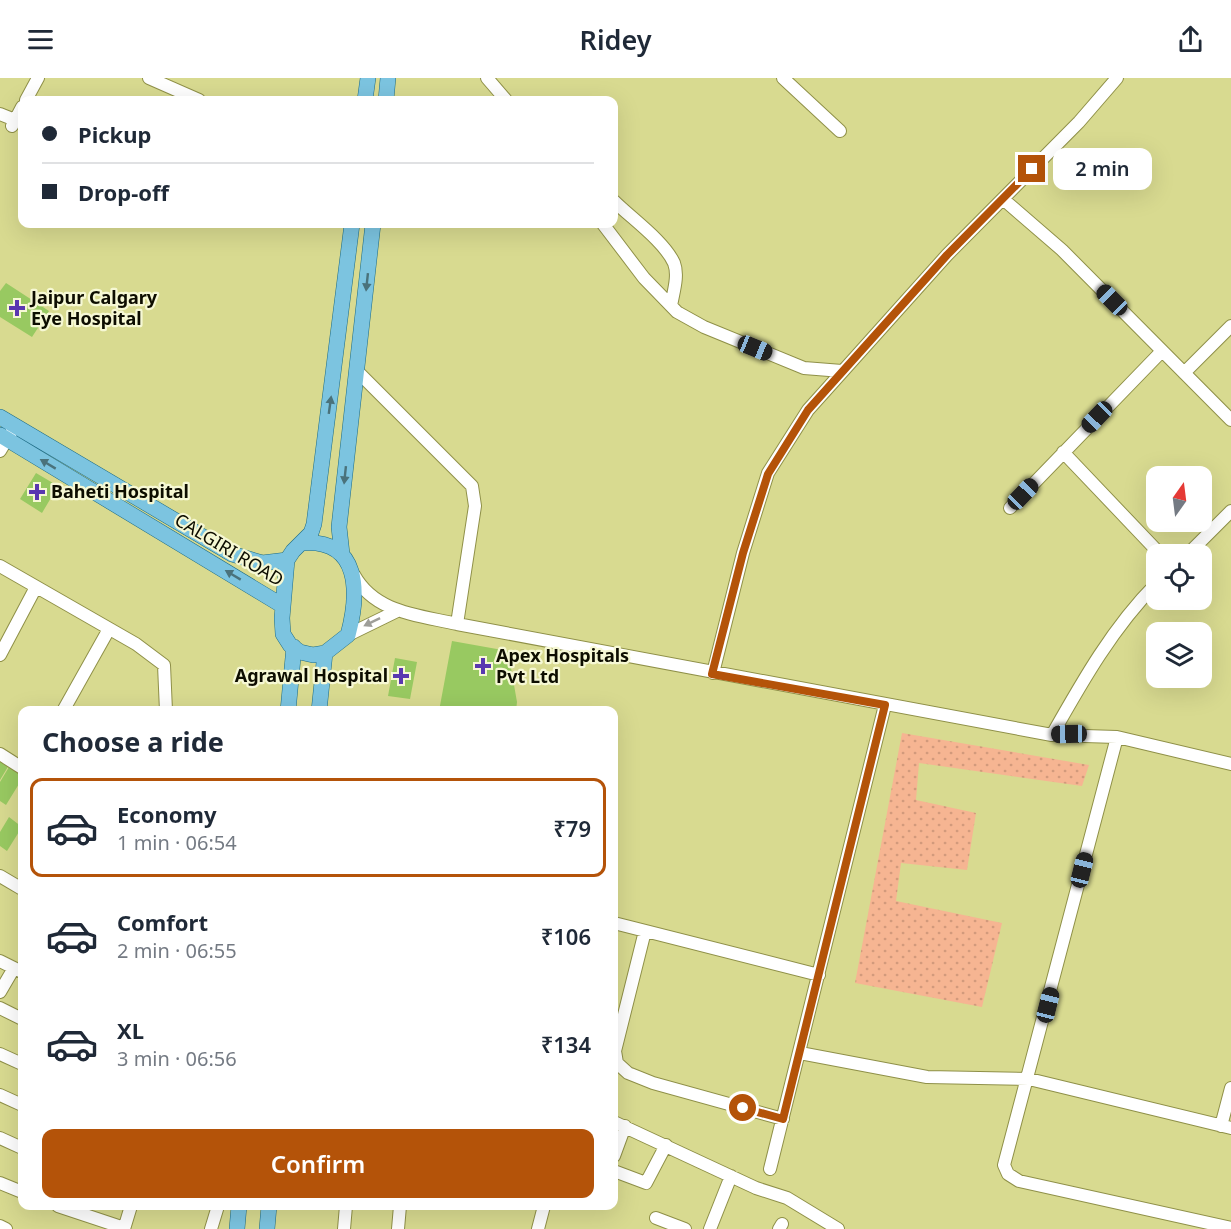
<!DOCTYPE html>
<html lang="en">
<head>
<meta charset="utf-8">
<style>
  :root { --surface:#fff; --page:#f6f6f7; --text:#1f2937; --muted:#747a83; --line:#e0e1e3; --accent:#b45309 }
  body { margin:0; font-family:"Noto Sans",sans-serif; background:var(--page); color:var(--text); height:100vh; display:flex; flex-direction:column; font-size:22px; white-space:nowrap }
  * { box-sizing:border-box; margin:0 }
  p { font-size:20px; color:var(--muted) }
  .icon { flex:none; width:33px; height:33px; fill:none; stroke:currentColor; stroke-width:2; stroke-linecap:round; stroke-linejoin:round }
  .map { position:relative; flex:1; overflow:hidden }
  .details { position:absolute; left:18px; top:628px; width:600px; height:504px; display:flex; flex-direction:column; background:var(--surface); border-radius:12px; box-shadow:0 6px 24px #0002 }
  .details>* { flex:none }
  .banner { position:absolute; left:18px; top:18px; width:600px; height:132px; border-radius:12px; box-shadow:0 6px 24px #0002; display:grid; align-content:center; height:132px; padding:0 24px; background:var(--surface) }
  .needle { width:39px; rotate:14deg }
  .buttons { position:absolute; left:1146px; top:388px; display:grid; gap:12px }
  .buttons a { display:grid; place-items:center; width:66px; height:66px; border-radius:12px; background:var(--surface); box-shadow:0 6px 24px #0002; font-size:30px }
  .end { position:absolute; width:27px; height:27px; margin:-14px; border:8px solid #b45309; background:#fff; box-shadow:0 0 0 3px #fff }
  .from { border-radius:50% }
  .bubble { position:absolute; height:42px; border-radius:12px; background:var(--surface); box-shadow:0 6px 24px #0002; font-size:20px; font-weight:600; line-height:42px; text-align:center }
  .car { position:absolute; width:18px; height:36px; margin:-18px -9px; border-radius:8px; box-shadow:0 0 4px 2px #0007; background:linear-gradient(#222 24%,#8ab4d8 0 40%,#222 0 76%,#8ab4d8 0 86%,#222 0) }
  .banner b { display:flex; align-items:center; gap:21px; height:57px; font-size:22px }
  .banner b+b { border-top:2px solid var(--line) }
  .banner i { width:15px; height:15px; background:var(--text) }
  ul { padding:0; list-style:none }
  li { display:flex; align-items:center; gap:18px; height:99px; margin:0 12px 9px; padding:0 12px; border:3px solid transparent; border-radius:12px }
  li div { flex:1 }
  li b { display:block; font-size:22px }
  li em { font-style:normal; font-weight:600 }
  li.current { border-color:var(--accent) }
  li>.icon { width:54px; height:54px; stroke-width:1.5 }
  h2 { padding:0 24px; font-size:27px; line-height:72px }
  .primary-button { display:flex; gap:12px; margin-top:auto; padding:12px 24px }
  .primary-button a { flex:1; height:69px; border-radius:12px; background:var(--accent); color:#fff; font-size:24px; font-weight:600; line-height:69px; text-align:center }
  header { display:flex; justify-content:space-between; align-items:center; height:78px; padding:0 24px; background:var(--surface); font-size:27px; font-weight:600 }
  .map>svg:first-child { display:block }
</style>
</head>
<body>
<header><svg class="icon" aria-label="menu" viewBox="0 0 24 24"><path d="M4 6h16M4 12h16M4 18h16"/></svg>Ridey<svg class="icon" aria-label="share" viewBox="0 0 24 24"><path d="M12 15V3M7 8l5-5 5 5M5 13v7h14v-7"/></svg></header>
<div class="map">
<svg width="1231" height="1151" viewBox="0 0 1231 1151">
  <defs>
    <pattern id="grass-dots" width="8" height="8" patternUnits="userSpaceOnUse" patternTransform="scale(1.5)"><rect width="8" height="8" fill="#f6b592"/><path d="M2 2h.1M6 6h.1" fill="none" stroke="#d29a7c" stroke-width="1.8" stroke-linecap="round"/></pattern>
  </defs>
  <rect width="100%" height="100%" fill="#d8da90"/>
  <path fill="url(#grass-dots)" d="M902,655L1089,687L1082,708L919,685L916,722L976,735L967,792L901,785L896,823L1002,845L982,929L855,905Z"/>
  <path fill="#98c961" d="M6,205L49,233L32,259L0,239V213Z
    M36,395L58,408L42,435L20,421Z
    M452,563L508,573L517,624L516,633H439Z
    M395,580L417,584L410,621L388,618Z
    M0,681L9,687L0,702Z
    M9,689L22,698V701L6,727L0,723V704Z
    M9,739L22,749L7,773L0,768V754Z"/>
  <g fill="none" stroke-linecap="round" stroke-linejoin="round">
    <defs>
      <path id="minor" d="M149,0L199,22
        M487,0L506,22
        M783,0L840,53
        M26,22L38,0
        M0,36L15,42
        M12,48L22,29
        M1003,121L1062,172L1231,342
        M614,123C631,140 664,163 674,185C679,198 673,215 671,228
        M603,146L644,200L677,234L704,249L804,290L842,293
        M357,293L472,408L475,428L457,546
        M1184,295L1231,248
        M0,373L12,353
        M1063,374L1161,477
        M1010,430L1162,273
        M1187,477L1231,433
        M0,488L136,566L164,587L166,633
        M354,497C375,535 418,537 457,546L1052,657L1117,659L1231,686
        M348,557L397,533
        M0,577L36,509
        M713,595L743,475L768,395L808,332L947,177L1079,44L1117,0
        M63,633L109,551
        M1052,657C1082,604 1113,549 1156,506
        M1117,659L1004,1087L1008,1096L1019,1103L1231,1150
        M0,676L22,690
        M0,798L22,811
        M614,845L819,897
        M645,853L615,973L617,985L628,995L653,1005L783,1041
        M0,883L22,894
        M0,914L14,890
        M0,930L22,941
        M800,975L927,999L1029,1001L1231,1050
        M0,976L22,986
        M0,1017L22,1027
        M614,1044L756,1110L787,1120L838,1151
        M1221,1048L1231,1010
        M0,1060L22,1070
        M614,1078L625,1048
        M770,1091L885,627
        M614,1093L646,1105L666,1067
        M0,1105L22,1114
        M58,1128L124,1150
        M656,1140L685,1151
        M0,1148L6,1151
        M124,1151L131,1128
        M211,1151L218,1128
        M344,1151L346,1128
        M398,1151L400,1128
        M538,1151L544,1128
        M710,1151L731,1098
        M779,1151L782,1146"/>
      <path id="major" d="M365,22L368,0
        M386,22L388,0
        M0,339L232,476L262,485L287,482
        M0,357L283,528
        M302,465C361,460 359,516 348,557L325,575L313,577L300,574L290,567L283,556L282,540L287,482L293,473L311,455L314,446L352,146
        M342,476L339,449L373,146
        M288,633L294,569
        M319,633L325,575
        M237,1151L239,1128
        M267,1151L269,1128"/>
    </defs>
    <use href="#minor" stroke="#8f9048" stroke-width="14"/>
    <use href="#major" stroke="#1d6b84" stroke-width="16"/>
    <use href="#minor" stroke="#fff" stroke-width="12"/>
    <use href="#major" stroke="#7cc4e0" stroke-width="15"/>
  </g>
  <defs><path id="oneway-solid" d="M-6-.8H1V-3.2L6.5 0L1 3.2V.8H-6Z" transform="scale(1.5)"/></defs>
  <g fill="#4a727b">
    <use href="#oneway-solid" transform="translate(367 204) rotate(96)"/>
    <use href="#oneway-solid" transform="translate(330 327) rotate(-82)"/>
    <use href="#oneway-solid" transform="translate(48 386) rotate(-149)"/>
    <use href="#oneway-solid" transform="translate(345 397) rotate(96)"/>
    <use href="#oneway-solid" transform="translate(233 497) rotate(-149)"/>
  </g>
  <use fill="#9e9e99" href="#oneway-solid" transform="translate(372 544) rotate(154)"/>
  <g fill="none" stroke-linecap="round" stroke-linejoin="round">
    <path stroke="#b45309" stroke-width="8" d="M743,1030L783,1041L885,627L712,596L743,475L768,396L808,332L947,177L1032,91"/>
  </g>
  <g fill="#5938b0" stroke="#f6f8d4" stroke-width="2">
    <path d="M14 221h6v6h6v6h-6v6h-6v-6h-6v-6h6z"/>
    <path d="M34 405h6v6h6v6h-6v6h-6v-6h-6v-6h6z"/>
    <path d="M480 579h6v6h6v6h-6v6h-6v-6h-6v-6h6z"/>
    <path d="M398 589h6v6h6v6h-6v6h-6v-6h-6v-6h6z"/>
  </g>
  <g text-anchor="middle" stroke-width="4.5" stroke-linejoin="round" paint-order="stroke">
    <g font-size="18" font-weight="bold" fill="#0d0d00" stroke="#f6f8d4" text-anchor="start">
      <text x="31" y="226">Jaipur Calgary<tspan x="31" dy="21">Eye Hospital</tspan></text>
      <text x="51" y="420">Baheti Hospital</text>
      <text x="496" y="584">Apex Hospitals<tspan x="496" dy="21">Pvt Ltd</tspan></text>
      <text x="388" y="604" text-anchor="end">Agrawal Hospital</text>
    </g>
    <g font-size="18" fill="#0d0d00" stroke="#f6f8d4">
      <text transform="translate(229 472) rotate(31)" y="6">CALGIRI ROAD</text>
    </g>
  </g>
</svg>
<div class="buttons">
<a><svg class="needle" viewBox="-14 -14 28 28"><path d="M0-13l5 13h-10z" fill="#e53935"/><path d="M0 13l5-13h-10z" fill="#747a83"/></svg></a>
<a><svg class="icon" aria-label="locate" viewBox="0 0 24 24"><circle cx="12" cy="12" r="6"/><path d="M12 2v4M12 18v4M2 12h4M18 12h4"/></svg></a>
<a><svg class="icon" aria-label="layers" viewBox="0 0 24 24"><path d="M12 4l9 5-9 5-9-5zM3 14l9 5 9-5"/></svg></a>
</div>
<i class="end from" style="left:743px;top:1030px"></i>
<i class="end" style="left:1032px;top:91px"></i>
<div class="bubble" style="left:1053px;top:70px;width:99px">2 min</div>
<i class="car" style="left:1112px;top:222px;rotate:315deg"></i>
<i class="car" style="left:755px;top:270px;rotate:112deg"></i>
<i class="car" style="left:1097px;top:339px;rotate:224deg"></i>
<i class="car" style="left:1023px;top:416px;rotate:44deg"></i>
<i class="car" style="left:1069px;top:656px;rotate:269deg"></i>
<i class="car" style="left:1082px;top:792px;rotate:14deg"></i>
<i class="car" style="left:1048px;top:927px;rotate:14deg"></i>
<div class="banner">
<b><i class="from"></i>Pickup</b>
<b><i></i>Drop-off</b>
</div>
<section class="details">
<h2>Choose a ride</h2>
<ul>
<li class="current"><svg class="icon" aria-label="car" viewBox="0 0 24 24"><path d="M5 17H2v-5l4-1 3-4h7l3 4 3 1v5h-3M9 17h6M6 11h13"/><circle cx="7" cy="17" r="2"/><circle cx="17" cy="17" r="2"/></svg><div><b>Economy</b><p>1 min · 06:54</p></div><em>₹79</em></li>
<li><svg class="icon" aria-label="car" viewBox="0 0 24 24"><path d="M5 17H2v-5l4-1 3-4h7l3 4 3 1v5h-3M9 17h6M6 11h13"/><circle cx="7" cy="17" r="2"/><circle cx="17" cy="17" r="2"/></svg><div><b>Comfort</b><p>2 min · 06:55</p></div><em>₹106</em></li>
<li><svg class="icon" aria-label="car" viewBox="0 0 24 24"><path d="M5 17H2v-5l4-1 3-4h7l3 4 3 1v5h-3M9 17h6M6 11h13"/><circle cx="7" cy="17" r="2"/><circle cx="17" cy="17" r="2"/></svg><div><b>XL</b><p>3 min · 06:56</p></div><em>₹134</em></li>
</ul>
<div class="primary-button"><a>Confirm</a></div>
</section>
</div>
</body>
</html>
